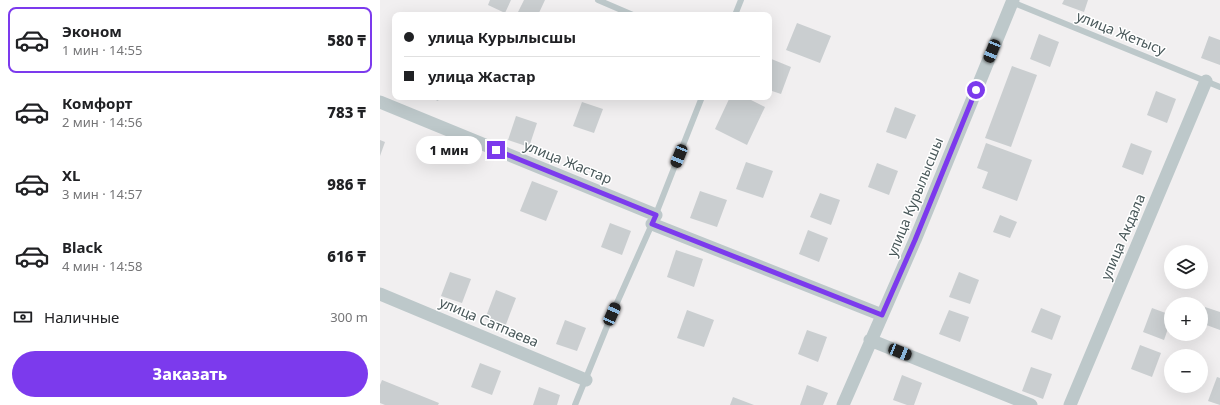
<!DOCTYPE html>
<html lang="ru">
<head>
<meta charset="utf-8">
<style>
  :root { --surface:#fff; --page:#f6f6f6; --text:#202124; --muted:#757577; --line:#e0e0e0; --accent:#7c3aed }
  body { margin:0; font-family:"Noto Sans",sans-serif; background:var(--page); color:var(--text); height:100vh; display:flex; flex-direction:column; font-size:15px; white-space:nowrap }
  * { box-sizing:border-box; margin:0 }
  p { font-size:13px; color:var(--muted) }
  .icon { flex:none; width:22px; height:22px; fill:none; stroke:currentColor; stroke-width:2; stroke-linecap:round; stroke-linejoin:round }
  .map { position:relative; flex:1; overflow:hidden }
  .details { display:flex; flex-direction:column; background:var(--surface); width:380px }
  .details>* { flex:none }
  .top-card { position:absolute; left:12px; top:12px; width:380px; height:88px; border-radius:8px; box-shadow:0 4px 16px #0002; display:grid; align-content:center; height:88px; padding:0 12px; background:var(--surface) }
  .controls { position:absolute; left:784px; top:245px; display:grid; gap:8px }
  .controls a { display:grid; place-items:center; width:44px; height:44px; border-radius:50%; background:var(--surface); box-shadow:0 4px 16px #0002; font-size:20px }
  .end { position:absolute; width:18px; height:18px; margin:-9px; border:5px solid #7c3aed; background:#fff; box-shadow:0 0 0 2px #fff }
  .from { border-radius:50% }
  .bubble { position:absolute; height:28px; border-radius:14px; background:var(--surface); box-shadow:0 4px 16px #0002; font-size:13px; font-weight:800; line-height:28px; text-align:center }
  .car { position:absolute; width:12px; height:24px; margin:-12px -6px; border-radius:5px; box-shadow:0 0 3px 1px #0007; background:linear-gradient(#222 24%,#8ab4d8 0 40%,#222 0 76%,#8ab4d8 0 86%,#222 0) }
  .top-card b { display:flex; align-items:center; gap:14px; height:38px; font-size:15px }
  .top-card b+b { border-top:1px solid var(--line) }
  .top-card i { width:10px; height:10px; background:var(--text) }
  ul { padding:7px 0 0; list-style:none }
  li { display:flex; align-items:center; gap:12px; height:66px; margin:0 8px 6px; padding:0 4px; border:2px solid transparent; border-radius:8px }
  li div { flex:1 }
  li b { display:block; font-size:15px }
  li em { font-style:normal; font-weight:800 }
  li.current { border-color:var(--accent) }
  li>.icon { width:36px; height:36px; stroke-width:1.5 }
  .pay { display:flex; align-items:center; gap:10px; height:44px; padding:0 12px; font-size:15px }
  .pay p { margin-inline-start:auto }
  .button { display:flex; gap:8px; margin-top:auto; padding:8px 12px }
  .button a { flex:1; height:46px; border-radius:24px; background:var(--accent); color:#fff; font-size:16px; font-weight:800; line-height:46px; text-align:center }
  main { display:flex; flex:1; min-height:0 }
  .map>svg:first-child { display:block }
</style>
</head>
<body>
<main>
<section class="details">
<ul>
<li class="current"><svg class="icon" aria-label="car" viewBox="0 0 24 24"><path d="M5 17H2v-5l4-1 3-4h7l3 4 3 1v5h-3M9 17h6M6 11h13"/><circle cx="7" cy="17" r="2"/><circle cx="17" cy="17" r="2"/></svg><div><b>Эконом</b><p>1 мин · 14:55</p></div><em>580 ₸</em></li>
<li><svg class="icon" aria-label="car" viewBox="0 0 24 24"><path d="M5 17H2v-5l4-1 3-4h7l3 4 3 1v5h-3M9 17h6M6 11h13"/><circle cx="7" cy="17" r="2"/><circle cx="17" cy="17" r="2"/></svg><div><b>Комфорт</b><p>2 мин · 14:56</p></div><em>783 ₸</em></li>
<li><svg class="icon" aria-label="car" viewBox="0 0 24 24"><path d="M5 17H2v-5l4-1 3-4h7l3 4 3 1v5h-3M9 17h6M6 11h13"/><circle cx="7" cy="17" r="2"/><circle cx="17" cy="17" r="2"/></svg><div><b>XL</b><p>3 мин · 14:57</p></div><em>986 ₸</em></li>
<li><svg class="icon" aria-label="car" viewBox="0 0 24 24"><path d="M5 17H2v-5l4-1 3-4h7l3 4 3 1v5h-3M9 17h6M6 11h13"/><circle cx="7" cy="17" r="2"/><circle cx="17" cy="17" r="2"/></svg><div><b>Black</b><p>4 мин · 14:58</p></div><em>616 ₸</em></li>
</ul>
<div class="pay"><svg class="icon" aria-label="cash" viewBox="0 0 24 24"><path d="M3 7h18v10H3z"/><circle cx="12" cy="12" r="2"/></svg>Наличные<p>300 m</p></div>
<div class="button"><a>Заказать</a></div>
</section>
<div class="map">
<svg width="840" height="405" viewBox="0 0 840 405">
  <rect width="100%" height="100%" fill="#f1eff0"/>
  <path fill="#caced0" d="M110,0H131L125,13L108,5Z
    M144,0H165L158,15H143L138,12Z
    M684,0H708L704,12L682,4Z
    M417,23L451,36L440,63L406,50Z
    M659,34L679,42L670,67L650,59Z
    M829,36L840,40V65L821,58Z
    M389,58L411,67L401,94L389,90Z
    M632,66L657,75L631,147L605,138Z
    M776,91L796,99L787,123L767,115Z
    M49,97H60L58,101Z
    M350,97H365L385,107L367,145L335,129Z
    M202,102L223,109L214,133L193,126Z
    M515,107L536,115L526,139L506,132Z
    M136,116L157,123L149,147L128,140Z
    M0,140L5,142L0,156Z
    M606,143L652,160L637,201L602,188L608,172L597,168Z
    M751,143L772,151L763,175L742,167Z
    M366,162L393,171L383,198L356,189Z
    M497,163L518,171L509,195L488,187Z
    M152,181L178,191L166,221L140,211Z
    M320,191L347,200L337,227L310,218Z
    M440,193L460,200L451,225L430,217Z
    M620,215L637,222L630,238L613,232Z
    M230,223L251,231L242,255L221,247Z
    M428,230L448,238L439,262L419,254Z
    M296,250L323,259L314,287L287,277Z
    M70,272L91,279L82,303L61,296Z
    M579,272L599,280L590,304L569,297Z
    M116,290L136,298L125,327L105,319Z
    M825,307L840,312V330L821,323Z
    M661,308L681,316L672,340L651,332Z
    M772,308L791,315V320L784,340L763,332Z
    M307,310L334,320L324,347L297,338Z
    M569,310L589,317L580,342L559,334Z
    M185,320L206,328L197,351L176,344Z
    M427,330L447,337L438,362L418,354Z
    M760,345L781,353L772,377L751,369Z
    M100,363L121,371L112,395L91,387Z
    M651,367L672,374L663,399L642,391Z
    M522,375L542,383L534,405H527L513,400Z
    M837,377L840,378V405L828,401Z
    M2,380L59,403L58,405H5L0,403V385Z
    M427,385L448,393L443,405H420Z
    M159,387L180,395L177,405H153Z
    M353,397L374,405H350Z"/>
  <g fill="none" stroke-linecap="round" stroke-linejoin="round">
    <path stroke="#bdc8ca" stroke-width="6" d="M218,0L253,15
      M632,2L840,87
      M355,15L361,0
      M195,405L232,314L272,224L322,97"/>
    <path stroke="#bdc8ca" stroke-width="13" d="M0,102L276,215
      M272,224L502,315
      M0,294L206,380
      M490,340L651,405
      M463,405L535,240L633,0
      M690,405L826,81"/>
  </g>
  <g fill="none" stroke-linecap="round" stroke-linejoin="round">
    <path stroke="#7c3aed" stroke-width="5" d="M116,150L276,215L272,224L502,315L535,240L596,90"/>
  </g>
  <g text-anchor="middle" stroke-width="3" stroke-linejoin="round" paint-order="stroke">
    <g font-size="14" fill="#49585a" stroke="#fff">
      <text transform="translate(741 33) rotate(22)" y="5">улица Жетысу</text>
      <text transform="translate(188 162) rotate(22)" y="5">улица Жастар</text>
      <text transform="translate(535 197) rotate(-68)" y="5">улица Курылысшы</text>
      <text transform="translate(743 237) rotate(-67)" y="5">улица Акдала</text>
      <text transform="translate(109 322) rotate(23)" y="5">улица Сатпаева</text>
    </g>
  </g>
</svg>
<div class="controls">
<a><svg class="icon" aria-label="layers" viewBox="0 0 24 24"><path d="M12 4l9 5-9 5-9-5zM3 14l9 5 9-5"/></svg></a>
<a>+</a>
<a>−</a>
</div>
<i class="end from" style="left:596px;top:90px"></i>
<i class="end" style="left:116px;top:150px"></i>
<div class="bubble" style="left:36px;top:136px;width:66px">1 мин</div>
<i class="car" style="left:612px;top:51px;rotate:202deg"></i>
<i class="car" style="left:299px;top:156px;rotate:202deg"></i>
<i class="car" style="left:232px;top:314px;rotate:24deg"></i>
<i class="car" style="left:520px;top:352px;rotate:112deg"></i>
<div class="top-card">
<b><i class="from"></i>улица Курылысшы</b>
<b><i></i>улица Жастар</b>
</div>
</div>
</main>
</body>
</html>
